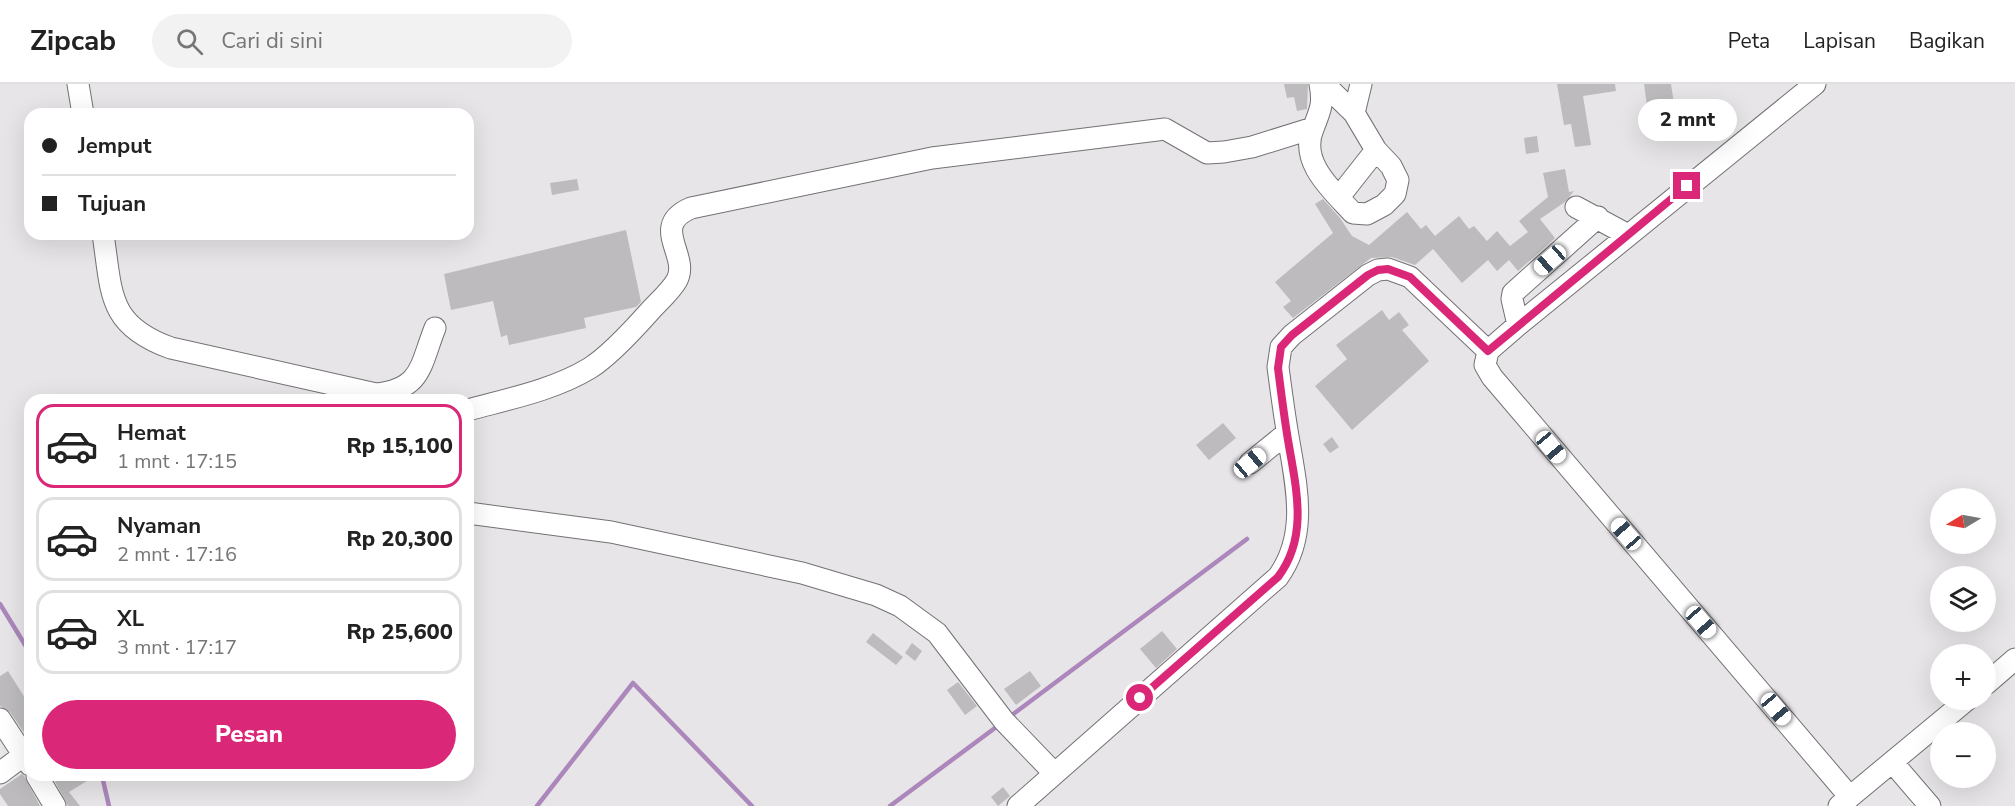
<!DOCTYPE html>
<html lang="id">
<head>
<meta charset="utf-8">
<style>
  :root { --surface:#fff; --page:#f2f2f2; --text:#222; --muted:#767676; --line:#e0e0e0; --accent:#db2777 }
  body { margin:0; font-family:"Nunito Sans",sans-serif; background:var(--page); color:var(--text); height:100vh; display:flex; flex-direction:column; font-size:22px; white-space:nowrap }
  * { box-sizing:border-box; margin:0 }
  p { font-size:20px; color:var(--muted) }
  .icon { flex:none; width:33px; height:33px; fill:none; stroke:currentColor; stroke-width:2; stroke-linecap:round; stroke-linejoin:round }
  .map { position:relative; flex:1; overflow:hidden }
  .panel { position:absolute; left:24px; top:310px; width:450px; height:387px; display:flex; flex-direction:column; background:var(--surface); border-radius:18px; box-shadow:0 6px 24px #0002 }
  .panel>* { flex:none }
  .hud { position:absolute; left:24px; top:24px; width:450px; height:132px; border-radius:18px; box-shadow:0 6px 24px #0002; display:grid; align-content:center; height:132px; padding:0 18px; background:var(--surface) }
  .needle { width:39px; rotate:260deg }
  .fabs { position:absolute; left:1930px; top:404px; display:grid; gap:12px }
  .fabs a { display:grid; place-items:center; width:66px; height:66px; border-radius:50%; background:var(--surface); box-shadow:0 6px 24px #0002; font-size:30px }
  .end { position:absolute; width:27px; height:27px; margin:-14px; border:8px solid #db2777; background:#fff; box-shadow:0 0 0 3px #fff }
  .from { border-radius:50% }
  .bubble { position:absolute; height:42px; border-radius:21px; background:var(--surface); box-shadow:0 6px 24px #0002; font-size:20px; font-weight:800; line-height:42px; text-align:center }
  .car { position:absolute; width:18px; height:36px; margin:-18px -9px; border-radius:8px; box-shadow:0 0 4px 2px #0007; background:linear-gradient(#fff 24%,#345 0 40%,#fff 0 76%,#345 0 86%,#fff 0) }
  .hud b { display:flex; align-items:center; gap:21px; height:57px; font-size:22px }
  .hud b+b { border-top:2px solid var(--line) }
  .hud i { width:15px; height:15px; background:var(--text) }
  ul { padding:10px 0 0; list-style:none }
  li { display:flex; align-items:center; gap:18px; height:84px; margin:0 12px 9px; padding:0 6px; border:3px solid var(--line); border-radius:18px }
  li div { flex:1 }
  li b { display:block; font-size:22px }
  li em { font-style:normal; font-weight:800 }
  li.on { border-color:var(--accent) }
  li>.icon { width:54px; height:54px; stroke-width:1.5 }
  .action { display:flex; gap:12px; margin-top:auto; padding:12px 18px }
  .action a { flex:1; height:69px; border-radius:36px; background:var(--accent); color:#fff; font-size:24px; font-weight:800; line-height:69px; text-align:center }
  header { display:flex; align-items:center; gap:36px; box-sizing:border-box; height:84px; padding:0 30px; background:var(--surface); border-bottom:2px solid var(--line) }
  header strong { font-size:28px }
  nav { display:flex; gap:33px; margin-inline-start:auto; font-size:21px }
  .search { width:420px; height:54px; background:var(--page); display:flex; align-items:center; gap:15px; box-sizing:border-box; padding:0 21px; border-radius:33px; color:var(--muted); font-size:22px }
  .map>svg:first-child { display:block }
</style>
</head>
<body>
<header>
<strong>Zipcab</strong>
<div class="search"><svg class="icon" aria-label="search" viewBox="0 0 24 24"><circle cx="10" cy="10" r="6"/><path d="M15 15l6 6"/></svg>Cari di sini</div>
<nav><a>Peta</a><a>Lapisan</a><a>Bagikan</a></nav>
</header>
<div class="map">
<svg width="2015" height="722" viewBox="0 0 2015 722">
  <rect width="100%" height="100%" fill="#e8e5e9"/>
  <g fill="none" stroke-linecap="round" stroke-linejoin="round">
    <path stroke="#ab87bb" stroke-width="4.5" d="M0,520L30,569
      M1008,634L1247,455
      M102,692L109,722
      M537,722L633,599L752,722
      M890,722L999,641"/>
  </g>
  <path fill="#bdbbbe" d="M1284,0H1308L1307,25L1297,27L1294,13L1287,14Z
    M1557,0H1615L1616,7L1583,12L1591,61L1575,63L1571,40L1564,41Z
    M1644,0H1671L1677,39L1650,43Z
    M1537,52L1539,68L1526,70L1524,54Z
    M1565,85L1569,108L1574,107L1565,118L1540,135L1555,154L1518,187L1509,176L1497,187L1488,176L1462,199L1433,165L1415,181L1392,173L1371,174L1293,234L1283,223L1291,217L1275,198L1333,149L1315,120L1323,115L1340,134L1352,152L1369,161L1407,128L1421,145L1426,141L1435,152L1459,132L1469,145L1474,142L1487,157L1497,147L1510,162L1528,148L1519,137L1548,113L1543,89Z
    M577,95L579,106L552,111L550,99Z
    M626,146L641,218L636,223L584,234L586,244L509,261L507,251L501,253L493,217L451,226L444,190Z
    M1382,226L1389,236L1399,228L1409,241L1402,246L1429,277L1352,346L1315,302L1347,275L1336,261Z
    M1223,339L1236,354L1209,376L1196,361Z
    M1332,353L1339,363L1330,369L1323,360Z
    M1162,547L1177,565L1156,584L1140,565Z
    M873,549L903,573L896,581L866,558Z
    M912,559L922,567L915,577L905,569Z
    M8,587L30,622V650L27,653L10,628L0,622V592Z
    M1030,587L1041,602L1016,621L1004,605Z
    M958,598L977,622L965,631L947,606Z
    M22,690L24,692L40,722H8L0,710V705Z
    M52,692H95L69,708L80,722H68Z
    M1003,703L1010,712L998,722L991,713Z"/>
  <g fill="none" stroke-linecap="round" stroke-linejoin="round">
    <defs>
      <path id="minor" d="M78,0L83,30
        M1320,0C1324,21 1320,26 1313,45C1299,78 1332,106 1353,129L1367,130L1384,121L1395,110L1398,96L1391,82L1376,66L1354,29L1324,0
        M1815,0L1518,241L1488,267L1485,281L1492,293L1850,713
        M1354,29L1361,0
        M1339,113L1376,66
        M1576,123L1628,151
        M103,150C112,209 107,241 171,264L376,310C422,305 420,282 435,244
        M1518,241L1512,215L1513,209L1598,133
        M468,326C508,315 554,306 590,284C609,272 634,245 650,227C658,218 671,207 677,196C690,171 649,142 691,124L932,74L1165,45L1207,69L1224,68L1252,63L1313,44
        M1250,379L1287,349
        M468,429L611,448L802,489L876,511L900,522L937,549L1004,637L1054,689
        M1986,600L2015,575
        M0,635L30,681
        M1893,679L1930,722
        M0,689L24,671
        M37,692L55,722
        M1018,722L1278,493C1309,450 1296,401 1288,352C1284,329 1281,306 1278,283L1281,263L1292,251L1368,191L1378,186L1388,185L1410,193L1488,267
        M1839,722L1968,615"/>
    </defs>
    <use href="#minor" stroke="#737174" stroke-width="23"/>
    <use href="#minor" stroke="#fff" stroke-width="21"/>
  </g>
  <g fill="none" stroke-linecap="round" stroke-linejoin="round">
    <path stroke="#db2777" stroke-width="8" d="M1140,614L1278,493C1309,452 1296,404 1288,356C1284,332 1281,308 1278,284L1281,263L1292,251L1368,191L1378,186L1388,185L1410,193L1488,267L1687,102"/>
  </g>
</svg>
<div class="fabs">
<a><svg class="needle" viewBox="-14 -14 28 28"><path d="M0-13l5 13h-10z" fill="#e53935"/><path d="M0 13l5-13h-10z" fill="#767676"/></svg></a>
<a><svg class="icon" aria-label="layers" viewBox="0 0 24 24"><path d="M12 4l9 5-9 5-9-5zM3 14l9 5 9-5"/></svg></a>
<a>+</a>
<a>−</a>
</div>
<i class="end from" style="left:1140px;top:614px"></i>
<i class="end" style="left:1687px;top:102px"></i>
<div class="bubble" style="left:1638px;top:15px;width:99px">2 mnt</div>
<i class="car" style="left:1550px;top:176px;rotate:229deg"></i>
<i class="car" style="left:1551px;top:363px;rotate:140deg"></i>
<i class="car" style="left:1250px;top:379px;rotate:50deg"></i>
<i class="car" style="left:1626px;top:450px;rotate:319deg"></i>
<i class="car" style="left:1701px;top:538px;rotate:139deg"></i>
<i class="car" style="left:1776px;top:625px;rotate:140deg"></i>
<div class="hud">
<b><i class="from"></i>Jemput</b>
<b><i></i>Tujuan</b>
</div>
<section class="panel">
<ul>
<li class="on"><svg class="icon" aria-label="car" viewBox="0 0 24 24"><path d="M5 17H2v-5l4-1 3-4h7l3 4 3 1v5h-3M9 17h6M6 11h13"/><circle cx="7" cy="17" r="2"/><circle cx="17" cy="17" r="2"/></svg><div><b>Hemat</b><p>1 mnt · 17:15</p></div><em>Rp 15,100</em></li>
<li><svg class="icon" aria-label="car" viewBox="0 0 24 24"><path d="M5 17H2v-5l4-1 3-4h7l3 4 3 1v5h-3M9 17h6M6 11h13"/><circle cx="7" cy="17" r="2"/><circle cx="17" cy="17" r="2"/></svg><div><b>Nyaman</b><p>2 mnt · 17:16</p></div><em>Rp 20,300</em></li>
<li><svg class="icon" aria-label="car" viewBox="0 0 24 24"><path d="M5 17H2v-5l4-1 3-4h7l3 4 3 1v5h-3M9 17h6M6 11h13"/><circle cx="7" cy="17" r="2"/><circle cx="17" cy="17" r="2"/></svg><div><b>XL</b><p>3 mnt · 17:17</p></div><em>Rp 25,600</em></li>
</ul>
<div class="action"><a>Pesan</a></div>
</section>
</div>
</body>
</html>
